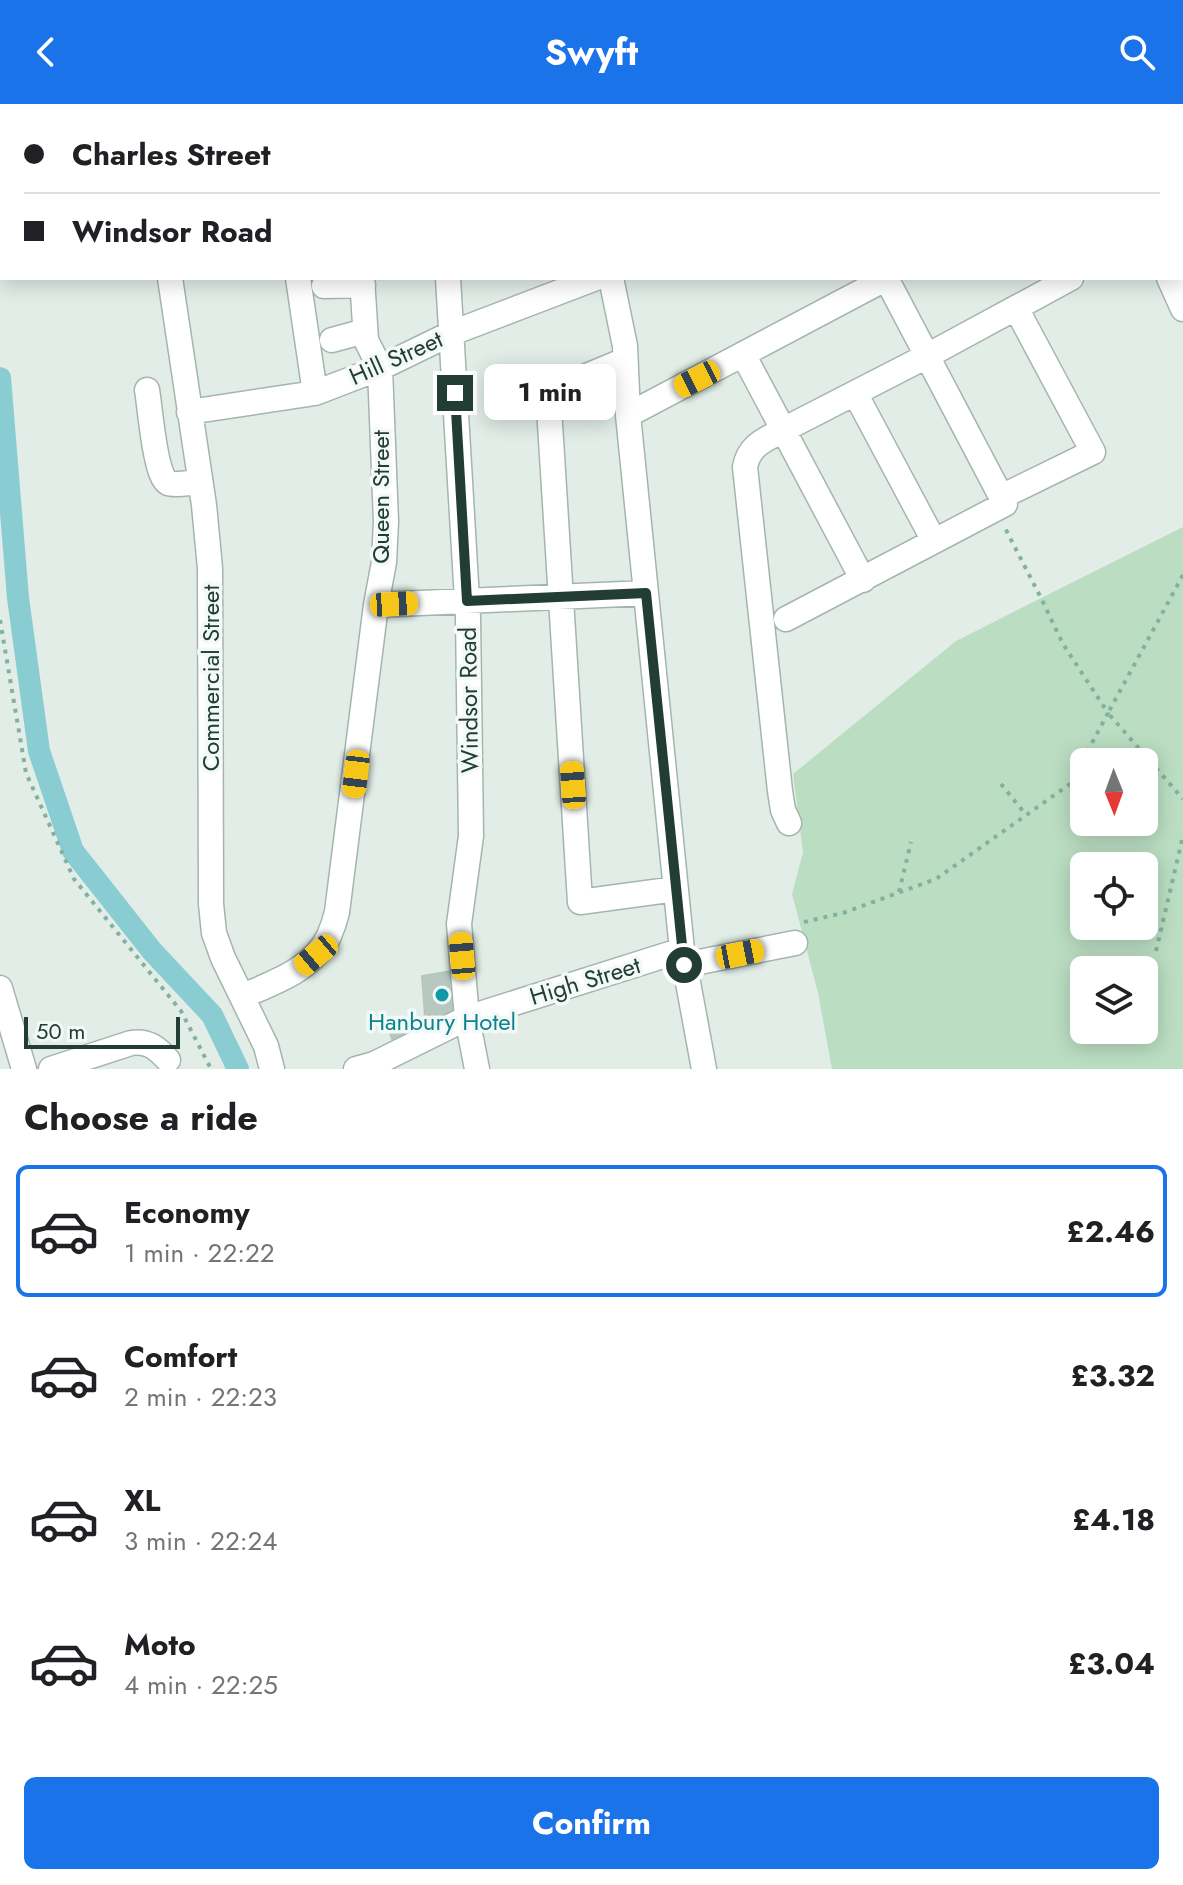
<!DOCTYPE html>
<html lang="en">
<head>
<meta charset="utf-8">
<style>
  :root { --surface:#fff; --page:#f2f2f2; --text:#202124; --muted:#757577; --line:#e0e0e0; --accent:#1a73e8 }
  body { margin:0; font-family:Jost,sans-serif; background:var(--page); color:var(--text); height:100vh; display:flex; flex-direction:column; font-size:30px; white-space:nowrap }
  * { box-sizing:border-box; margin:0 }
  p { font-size:26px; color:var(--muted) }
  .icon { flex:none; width:44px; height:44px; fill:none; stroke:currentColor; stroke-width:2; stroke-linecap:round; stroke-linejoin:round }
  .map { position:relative; height:965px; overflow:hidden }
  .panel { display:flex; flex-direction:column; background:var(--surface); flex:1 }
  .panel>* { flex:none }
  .banner { position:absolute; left:0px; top:0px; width:1184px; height:176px; box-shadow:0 4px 20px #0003; display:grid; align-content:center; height:176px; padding:0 24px; background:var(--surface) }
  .needle { width:52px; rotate:179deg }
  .buttons { position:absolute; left:1070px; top:644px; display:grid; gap:16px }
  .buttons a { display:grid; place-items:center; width:88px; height:88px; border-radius:12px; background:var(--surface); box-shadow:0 4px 20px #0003; font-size:40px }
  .scale { position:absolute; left:24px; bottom:20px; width:156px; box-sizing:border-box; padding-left:8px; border:4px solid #223e34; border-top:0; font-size:22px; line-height:28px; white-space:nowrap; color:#223e34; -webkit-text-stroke:6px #f3f9f6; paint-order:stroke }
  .end { position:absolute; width:36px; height:36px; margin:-18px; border:10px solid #223e34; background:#fff; box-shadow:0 0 0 4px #fff }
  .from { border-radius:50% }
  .bubble { position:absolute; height:56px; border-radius:12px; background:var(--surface); box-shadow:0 4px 20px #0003; font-size:26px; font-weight:700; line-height:56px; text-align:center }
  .car { position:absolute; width:24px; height:48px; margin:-24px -12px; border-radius:10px; box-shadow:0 0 6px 2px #0007; background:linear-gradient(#f5c518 24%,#345 0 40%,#f5c518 0 76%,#345 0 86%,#f5c518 0) }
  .banner b { display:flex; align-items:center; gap:28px; height:76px; font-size:30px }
  .banner b+b { border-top:2px solid var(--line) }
  .banner i { width:20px; height:20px; background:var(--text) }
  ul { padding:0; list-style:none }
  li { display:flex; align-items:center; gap:24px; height:132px; margin:0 16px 12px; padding:0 8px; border:4px solid transparent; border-radius:12px }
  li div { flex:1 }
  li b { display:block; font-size:30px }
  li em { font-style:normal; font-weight:700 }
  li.selected { border-color:var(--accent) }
  li>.icon { width:72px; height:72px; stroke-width:1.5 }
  h2 { padding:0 24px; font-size:36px; line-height:96px }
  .primary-button { display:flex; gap:16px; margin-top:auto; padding:16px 24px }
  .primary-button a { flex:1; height:92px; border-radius:12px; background:var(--accent); color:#fff; font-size:32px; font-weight:700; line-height:92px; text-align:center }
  header { display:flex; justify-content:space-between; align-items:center; height:104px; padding:0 24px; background:var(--accent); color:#fff; font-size:36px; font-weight:700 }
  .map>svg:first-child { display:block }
</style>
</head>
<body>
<header><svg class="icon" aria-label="back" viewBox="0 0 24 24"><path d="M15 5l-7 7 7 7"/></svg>Swyft<svg class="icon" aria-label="search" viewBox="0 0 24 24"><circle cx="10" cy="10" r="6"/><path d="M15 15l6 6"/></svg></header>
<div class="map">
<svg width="1183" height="965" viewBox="0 0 1183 965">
  <defs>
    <filter id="shadow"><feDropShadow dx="4" dy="7" stdDeviation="0" flood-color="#0004"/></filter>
  </defs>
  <rect width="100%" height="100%" fill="#e2ede7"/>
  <path fill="#bbdec2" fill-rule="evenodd" d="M1183,423V965H832L818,889L792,790L803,748L793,670L956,537ZM1084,658H1144V718H1084ZM1084,762H1144V822H1084ZM1084,866H1144V926H1084Z"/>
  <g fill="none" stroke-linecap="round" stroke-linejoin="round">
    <path stroke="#89cdd3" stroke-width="22" d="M0,274L18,494L39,647L73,747L152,847L212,911L238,965"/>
  </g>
  <path fill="#b7c8c0" stroke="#b4c7be" stroke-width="2" filter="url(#shadow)" d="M458,866L463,909L393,938L390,929L425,912L422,872Z"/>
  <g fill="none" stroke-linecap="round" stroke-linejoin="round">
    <defs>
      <path id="minor" d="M145,0V2
        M273,0V2
        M434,0V2
        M537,0V2
        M835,0V2
        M952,0V2
        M1078,0L1079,2
        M615,2V0
        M726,2V0
        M982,2L985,0
        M1182,95L1183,94
        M170,174L204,401L210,464L211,800L214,829L223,854L266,942L272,965
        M298,174L315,289
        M448,174L468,513L471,732L459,820L467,914L477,965
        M611,174L625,242L628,311L682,846L704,965
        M1169,174L1183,205
        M324,182L363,181
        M332,236L365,227
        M743,250L863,476
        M625,256L548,288L580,798L676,785
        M147,286C150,302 155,373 168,379C176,382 191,378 200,378
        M855,289L934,437
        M189,308L315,289L380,264L452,229L596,174
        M628,311L887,174
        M1001,393L1093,348L1016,204
        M376,501L646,489
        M786,515L1005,400L886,174
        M789,719L783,706L780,687L745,363C749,341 765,336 783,326L927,252L1071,174
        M684,861L795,839
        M0,884L24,965
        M243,892C275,878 312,866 329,832C332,825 335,816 337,808L376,501L384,458L386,418L380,264L366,236L362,174
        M51,965L131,939C148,936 157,944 168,956
        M356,965L374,960L467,914L682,846"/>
    </defs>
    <use href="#minor" stroke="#a5b5ae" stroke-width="27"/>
    <path stroke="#82b19f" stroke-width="4" stroke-dasharray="4 6" stroke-linecap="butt" d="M1183,471L1108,609L1183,695
      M0,516L26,669L74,775L181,907L211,965
      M1001,680L1026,711
      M899,788L911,738
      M804,818L843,809L936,775L1070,680L1108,609L1063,540L1041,494L1005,424
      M1156,847L1183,732"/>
    <use href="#minor" stroke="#fff" stroke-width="24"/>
  </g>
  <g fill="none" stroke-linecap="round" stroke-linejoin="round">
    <path stroke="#223e34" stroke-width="10" d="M455,289L467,497L646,489L684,861"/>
  </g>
  <circle fill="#0f9aa8" stroke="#f3f9f6" stroke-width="3" cx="442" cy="891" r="8"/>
  <g text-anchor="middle" stroke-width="7" stroke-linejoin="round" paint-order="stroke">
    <g font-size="24" fill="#223e34" stroke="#f3f9f6">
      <text transform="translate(396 254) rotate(-24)" y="8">Hill Street</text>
      <text transform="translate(381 393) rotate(-90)" y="8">Queen Street</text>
      <text transform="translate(211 574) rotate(-90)" y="8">Commercial Street</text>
      <text transform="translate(469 596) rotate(-91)" y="8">Windsor Road</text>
      <text transform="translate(585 877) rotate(-17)" y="8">High Street</text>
    </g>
    <g font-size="24" fill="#0d838f" stroke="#f3f9f6">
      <text x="442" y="926">Hanbury Hotel</text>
    </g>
  </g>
</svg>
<div class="buttons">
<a><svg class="needle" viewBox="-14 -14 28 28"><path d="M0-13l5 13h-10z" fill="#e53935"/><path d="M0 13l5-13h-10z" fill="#757577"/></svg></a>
<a><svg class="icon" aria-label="locate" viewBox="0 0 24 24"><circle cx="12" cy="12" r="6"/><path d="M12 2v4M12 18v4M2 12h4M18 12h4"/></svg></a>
<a><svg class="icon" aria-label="layers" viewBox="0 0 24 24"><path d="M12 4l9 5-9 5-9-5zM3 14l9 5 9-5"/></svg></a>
</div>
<div class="scale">50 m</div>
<i class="end from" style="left:684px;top:861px"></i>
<i class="end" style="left:455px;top:289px"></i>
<div class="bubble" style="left:484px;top:260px;width:132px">1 min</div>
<i class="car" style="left:697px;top:275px;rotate:243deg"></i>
<i class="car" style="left:394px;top:500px;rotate:87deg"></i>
<i class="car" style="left:356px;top:670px;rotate:187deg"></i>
<i class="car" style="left:573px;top:681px;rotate:356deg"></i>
<i class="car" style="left:740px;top:850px;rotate:79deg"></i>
<i class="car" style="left:316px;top:851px;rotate:230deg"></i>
<i class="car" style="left:462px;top:852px;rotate:355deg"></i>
<div class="banner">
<b><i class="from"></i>Charles Street</b>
<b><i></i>Windsor Road</b>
</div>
</div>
<section class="panel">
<h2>Choose a ride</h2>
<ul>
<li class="selected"><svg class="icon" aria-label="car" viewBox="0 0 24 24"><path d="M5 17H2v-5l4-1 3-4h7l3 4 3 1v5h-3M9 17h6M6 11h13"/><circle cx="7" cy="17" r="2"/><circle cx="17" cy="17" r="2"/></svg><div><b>Economy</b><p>1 min · 22:22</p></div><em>£2.46</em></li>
<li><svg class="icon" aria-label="car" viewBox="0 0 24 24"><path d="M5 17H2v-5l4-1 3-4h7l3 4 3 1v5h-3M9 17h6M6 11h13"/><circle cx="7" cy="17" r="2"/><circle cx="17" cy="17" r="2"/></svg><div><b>Comfort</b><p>2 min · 22:23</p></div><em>£3.32</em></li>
<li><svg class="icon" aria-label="car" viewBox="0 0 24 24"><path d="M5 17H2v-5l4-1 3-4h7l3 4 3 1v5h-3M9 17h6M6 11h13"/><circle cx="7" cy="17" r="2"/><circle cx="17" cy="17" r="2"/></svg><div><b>XL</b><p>3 min · 22:24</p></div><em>£4.18</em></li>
<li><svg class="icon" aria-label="car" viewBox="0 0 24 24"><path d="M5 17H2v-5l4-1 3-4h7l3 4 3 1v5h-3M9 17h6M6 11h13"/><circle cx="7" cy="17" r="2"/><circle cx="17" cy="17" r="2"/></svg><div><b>Moto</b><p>4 min · 22:25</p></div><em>£3.04</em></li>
</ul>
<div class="primary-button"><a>Confirm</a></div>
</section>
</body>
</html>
